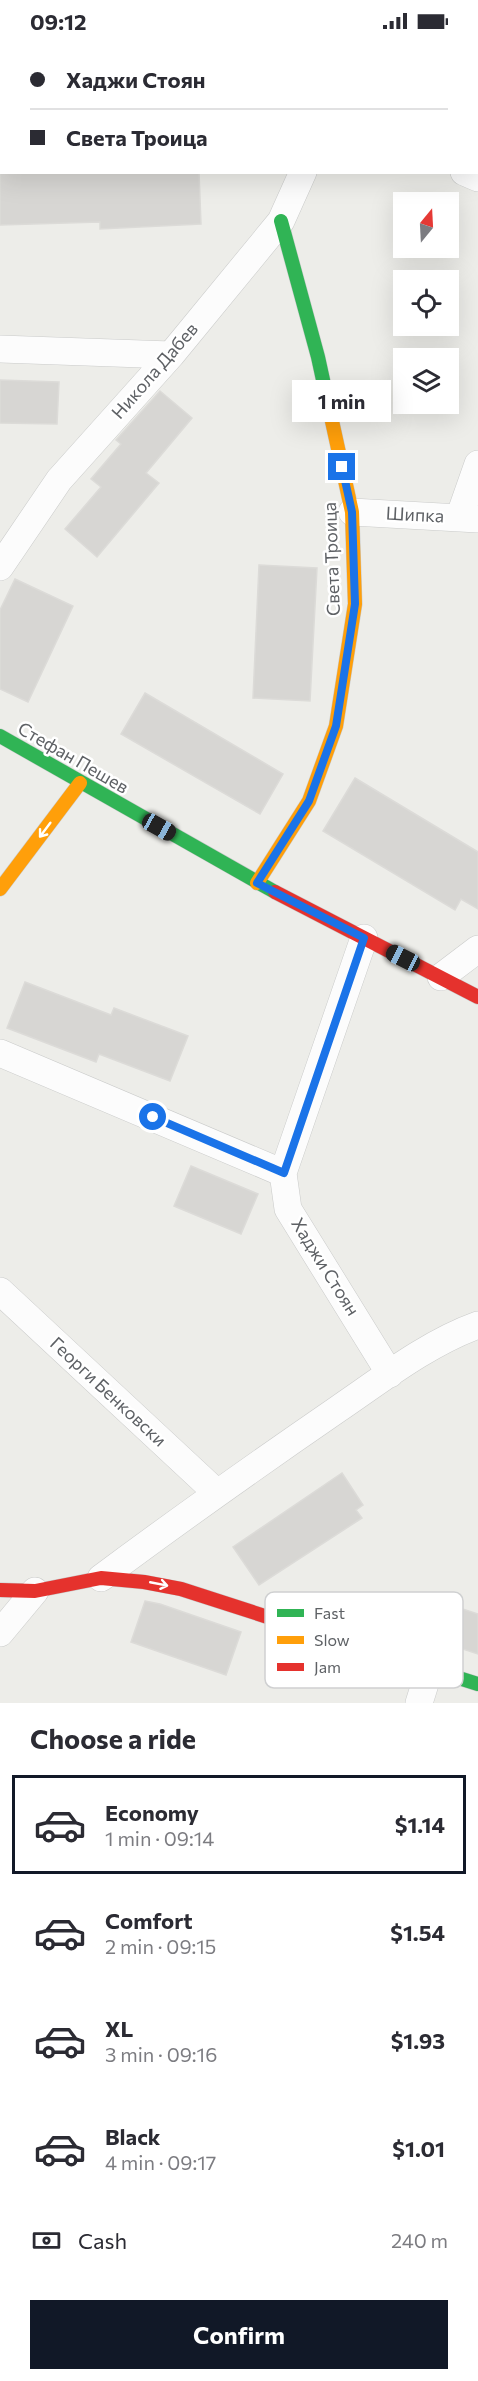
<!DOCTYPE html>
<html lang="en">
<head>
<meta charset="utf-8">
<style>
  :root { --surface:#fff; --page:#f7f7f7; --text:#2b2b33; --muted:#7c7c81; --line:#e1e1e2; --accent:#111827 }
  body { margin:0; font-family:Commissioner,sans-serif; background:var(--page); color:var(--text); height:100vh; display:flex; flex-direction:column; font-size:22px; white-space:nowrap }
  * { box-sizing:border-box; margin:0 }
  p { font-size:20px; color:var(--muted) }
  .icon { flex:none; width:33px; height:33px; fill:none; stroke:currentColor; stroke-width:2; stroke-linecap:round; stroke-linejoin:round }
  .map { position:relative; height:1661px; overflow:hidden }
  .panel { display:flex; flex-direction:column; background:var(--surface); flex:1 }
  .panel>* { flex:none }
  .banner { position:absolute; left:0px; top:0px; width:478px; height:132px; box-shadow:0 6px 24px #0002; display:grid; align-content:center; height:132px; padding:0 30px; background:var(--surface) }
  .needle { width:39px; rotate:18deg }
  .buttons { position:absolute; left:393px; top:150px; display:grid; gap:12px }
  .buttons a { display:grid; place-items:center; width:66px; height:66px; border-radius:0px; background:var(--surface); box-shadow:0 6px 24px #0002; font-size:30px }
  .end { position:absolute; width:27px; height:27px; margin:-14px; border:8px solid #1a73e8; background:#fff; box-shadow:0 0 0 3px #fff }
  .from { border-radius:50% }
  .bubble { position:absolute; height:42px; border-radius:0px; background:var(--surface); box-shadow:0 6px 24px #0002; font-size:20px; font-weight:700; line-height:42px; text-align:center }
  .car { position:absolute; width:18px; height:36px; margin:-18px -9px; border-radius:8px; box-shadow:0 0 4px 2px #0007; background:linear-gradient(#222 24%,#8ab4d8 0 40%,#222 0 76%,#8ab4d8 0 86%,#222 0) }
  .banner b { display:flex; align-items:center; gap:21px; height:57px; font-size:22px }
  .banner b+b { border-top:2px solid var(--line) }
  .banner i { width:15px; height:15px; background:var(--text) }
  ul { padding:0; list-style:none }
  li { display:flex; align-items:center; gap:18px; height:99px; margin:0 12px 9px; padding:0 18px; border:3px solid transparent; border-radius:0px }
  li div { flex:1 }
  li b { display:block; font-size:22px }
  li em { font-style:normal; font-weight:700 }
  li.on { border-color:var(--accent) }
  li>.icon { width:54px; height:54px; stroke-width:1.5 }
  h2 { padding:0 30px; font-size:27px; line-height:72px }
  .pay { display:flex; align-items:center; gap:15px; height:66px; padding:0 30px; font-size:22px }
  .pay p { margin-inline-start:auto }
  .cta { display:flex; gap:12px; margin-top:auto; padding:12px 30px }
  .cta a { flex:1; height:69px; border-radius:0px; background:var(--accent); color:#fff; font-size:24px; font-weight:700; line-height:69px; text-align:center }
  .status { display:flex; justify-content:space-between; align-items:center; height:42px; padding:0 30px; background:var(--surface); direction:ltr }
  .status svg { height:16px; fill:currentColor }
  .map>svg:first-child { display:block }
</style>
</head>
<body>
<div class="status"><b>09:12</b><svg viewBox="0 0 49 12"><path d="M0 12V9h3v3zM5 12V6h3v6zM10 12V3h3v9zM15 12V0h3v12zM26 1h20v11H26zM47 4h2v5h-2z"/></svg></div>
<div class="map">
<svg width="478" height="1661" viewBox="0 0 478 1661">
  <rect width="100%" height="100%" fill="#edede9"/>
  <path fill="#d7d6d3" stroke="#dcdbd8" stroke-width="1.5" d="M0,130H199L201,182L100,187V180L0,183Z
    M0,338L59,340L57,382L0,381Z
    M160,349L192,376L146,431L159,441L97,515L65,487L101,445L91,437L121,402L116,398Z
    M259,523L317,526L310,659L253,656Z
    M15,537L73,564L28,660L0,647V568Z
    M145,651L283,732L260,772L121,692Z
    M355,736L478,810V867L461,857L455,868L323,789Z
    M25,940L111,973L114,966L188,994L170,1039L99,1012L96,1020L7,986Z
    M191,1124L258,1152L241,1192L174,1164Z
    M342,1431L363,1463L356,1468L362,1476L259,1543L233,1505Z
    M432,1557L478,1572V1612L420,1593Z
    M145,1559L160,1562L241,1590L226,1633L131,1600Z"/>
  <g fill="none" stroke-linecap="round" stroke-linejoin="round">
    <defs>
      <path id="street" d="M128,0L131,2
        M318,0V2
        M0,66H2
        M464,130L478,136
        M0,307L171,313
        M352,470L478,477
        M459,476L478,422
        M0,525L59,438L171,313L281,179L303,130
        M364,896L283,1131L288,1167L390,1332
        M441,935L478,907
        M0,1011L283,1131
        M0,1249L217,1451
        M101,1536C179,1478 258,1422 338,1367C382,1337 428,1301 478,1283
        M0,1591L35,1549
        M419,1661L430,1626"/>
      <path id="fast" d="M281,179L318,315L330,370
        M0,694L275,850
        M339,1598L478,1642"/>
      <path id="slow" d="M257,841L309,759L336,684L355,562L352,470L330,370
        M0,847L80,741"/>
      <path id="jam" d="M275,850L478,955
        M0,1548L35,1549L101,1536L144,1540L181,1547L339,1598"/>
    </defs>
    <use href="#street" stroke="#cacbca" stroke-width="28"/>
    <use href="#fast" stroke="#c8c9c9" stroke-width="15"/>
    <use href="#slow" stroke="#c8c9c9" stroke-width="15"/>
    <use href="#jam" stroke="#c8c9c9" stroke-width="15"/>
    <use href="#street" stroke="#fcfcfc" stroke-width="27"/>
    <use href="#fast" stroke="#30b455" stroke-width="14"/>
    <use href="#slow" stroke="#ff9f0a" stroke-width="14"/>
    <use href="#jam" stroke="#e5322d" stroke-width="14"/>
  </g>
  <defs><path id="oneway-shaft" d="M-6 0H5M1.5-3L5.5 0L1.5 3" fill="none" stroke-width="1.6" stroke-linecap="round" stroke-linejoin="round" transform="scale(1.5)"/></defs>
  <g stroke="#fff">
    <use href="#oneway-shaft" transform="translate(45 788) rotate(127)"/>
    <use href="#oneway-shaft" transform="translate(159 1542) rotate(11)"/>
  </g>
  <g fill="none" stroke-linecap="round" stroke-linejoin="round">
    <path stroke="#1a73e8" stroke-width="8" d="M153,1075L284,1131L364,896L257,841L309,759L336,684L355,562L352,470L342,425"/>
  </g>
  <g text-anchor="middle" stroke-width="5" stroke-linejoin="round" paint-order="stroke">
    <g font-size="18" fill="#5e6165" stroke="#fff">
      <text transform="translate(155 329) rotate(-49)" y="6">Никола Дабев</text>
      <text transform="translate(415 473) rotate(3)" y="6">Шипка</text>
      <text transform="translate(332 517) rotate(-92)" y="6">Света Троица</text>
      <text transform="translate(73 716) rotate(30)" y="6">Стефан Пешев</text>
      <text transform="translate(325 1225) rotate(58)" y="6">Хаджи Стоян</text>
      <text transform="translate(108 1350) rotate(43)" y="6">Георги Бенковски</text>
    </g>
  </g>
  <rect x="265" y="1550" width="198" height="96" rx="9" fill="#fff" stroke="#cfd0d1" stroke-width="1.5"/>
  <rect x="277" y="1567" width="27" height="8" fill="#30b455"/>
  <rect x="277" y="1594" width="27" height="8" fill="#ff9f0a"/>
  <rect x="277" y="1621" width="27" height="8" fill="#e5322d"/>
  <g font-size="16" fill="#5e6165">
    <text x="314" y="1577">Fast</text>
    <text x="314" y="1604">Slow</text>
    <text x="314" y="1631">Jam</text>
  </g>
</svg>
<div class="buttons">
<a><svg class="needle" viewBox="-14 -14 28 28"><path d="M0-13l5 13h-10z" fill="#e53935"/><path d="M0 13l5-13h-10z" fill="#7c7c81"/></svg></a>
<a><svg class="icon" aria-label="locate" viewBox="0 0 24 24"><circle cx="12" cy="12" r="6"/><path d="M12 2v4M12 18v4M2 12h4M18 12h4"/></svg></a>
<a><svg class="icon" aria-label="layers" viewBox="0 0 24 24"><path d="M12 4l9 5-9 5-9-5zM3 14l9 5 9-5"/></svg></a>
</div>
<i class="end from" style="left:153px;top:1075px"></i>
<i class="end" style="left:342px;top:425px"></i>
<div class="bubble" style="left:292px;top:338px;width:99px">1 min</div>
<i class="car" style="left:159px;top:785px;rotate:119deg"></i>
<i class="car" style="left:403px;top:916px;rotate:297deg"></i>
<div class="banner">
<b><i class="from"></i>Хаджи Стоян</b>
<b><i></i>Света Троица</b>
</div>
</div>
<section class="panel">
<h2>Choose a ride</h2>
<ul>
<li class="on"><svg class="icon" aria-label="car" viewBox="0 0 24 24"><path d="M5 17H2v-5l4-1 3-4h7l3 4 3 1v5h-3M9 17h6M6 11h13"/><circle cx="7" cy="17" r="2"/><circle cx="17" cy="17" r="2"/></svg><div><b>Economy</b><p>1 min · 09:14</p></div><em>$1.14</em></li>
<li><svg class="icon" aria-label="car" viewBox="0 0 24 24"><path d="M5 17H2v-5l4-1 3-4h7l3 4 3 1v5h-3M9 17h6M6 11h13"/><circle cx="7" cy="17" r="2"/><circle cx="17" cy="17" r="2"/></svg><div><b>Comfort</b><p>2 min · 09:15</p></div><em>$1.54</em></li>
<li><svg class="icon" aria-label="car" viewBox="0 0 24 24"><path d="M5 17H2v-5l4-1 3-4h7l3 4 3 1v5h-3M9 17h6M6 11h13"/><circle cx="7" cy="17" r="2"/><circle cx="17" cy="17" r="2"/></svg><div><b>XL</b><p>3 min · 09:16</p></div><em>$1.93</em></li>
<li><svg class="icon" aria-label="car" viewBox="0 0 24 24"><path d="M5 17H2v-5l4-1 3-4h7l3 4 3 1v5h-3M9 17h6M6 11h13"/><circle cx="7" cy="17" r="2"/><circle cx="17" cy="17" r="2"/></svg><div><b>Black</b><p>4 min · 09:17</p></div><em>$1.01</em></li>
</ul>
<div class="pay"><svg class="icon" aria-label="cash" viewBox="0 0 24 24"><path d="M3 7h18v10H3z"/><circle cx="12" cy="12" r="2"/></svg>Cash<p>240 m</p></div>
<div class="cta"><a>Confirm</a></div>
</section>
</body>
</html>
